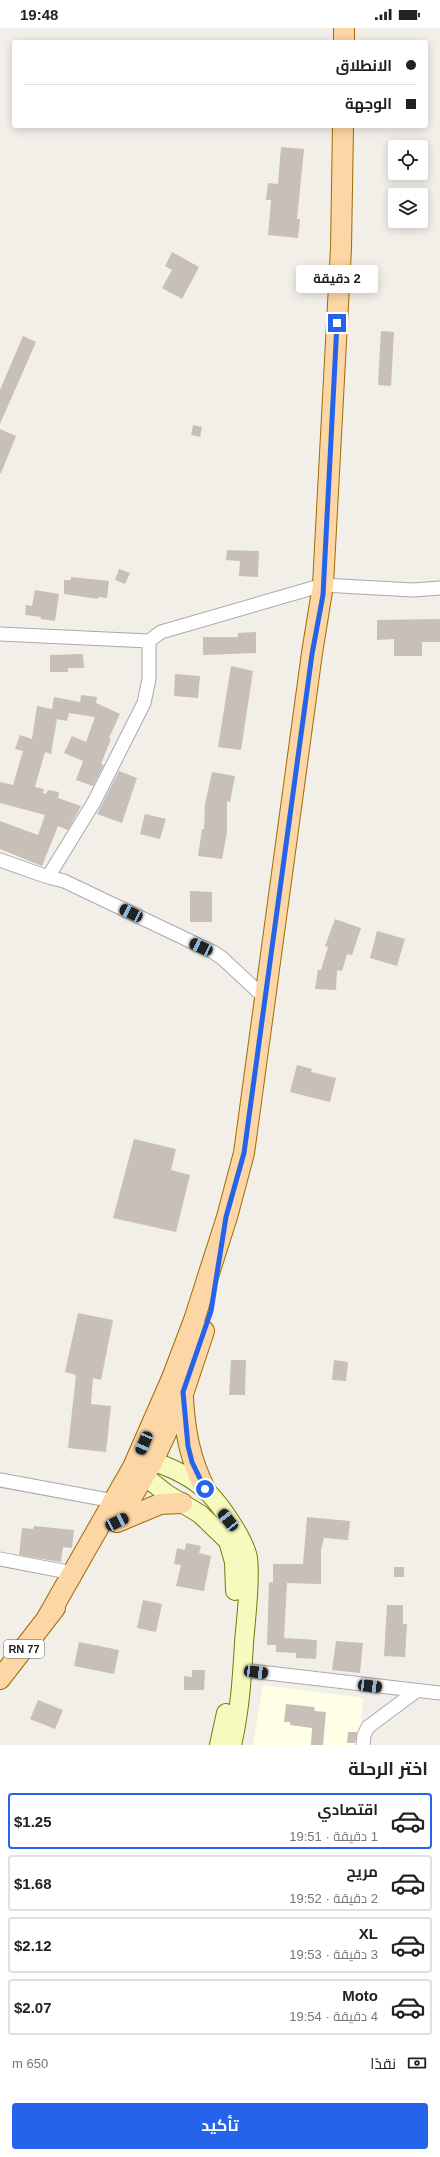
<!DOCTYPE html>
<html lang="ar">
<head>
<meta charset="utf-8">
<style>
  :root { --surface:#fff; --page:#f6f6f6; --text:#222; --muted:#767676; --line:#e0e0e0; --accent:#2563eb }
  body { margin:0; font-family:Arial,Cairo,sans-serif; background:var(--page); color:var(--text); direction:rtl; height:100vh; display:flex; flex-direction:column; font-size:15px; white-space:nowrap }
  * { box-sizing:border-box; margin:0 }
  p { font-size:13px; color:var(--muted) }
  .icon { flex:none; width:22px; height:22px; fill:none; stroke:currentColor; stroke-width:2; stroke-linecap:round; stroke-linejoin:round }
  .map { position:relative; height:1717px; overflow:hidden; direction:ltr }
  .side { display:flex; flex-direction:column; background:var(--surface); flex:1 }
  .side>* { flex:none }
  .top-card { position:absolute; left:12px; top:12px; width:416px; height:88px; border-radius:4px; box-shadow:0 2px 10px #0003; direction:rtl; display:grid; align-content:center; height:88px; padding:0 12px; background:var(--surface) }
  .buttons { position:absolute; left:388px; top:112px; display:grid; gap:8px }
  .buttons a { display:grid; place-items:center; width:40px; height:40px; border-radius:4px; background:var(--surface); box-shadow:0 2px 10px #0003; font-size:20px }
  .end { position:absolute; width:18px; height:18px; margin:-9px; border:5px solid #2563eb; background:#fff; box-shadow:0 0 0 2px #fff }
  .from { border-radius:50% }
  .bubble { position:absolute; height:28px; border-radius:4px; background:var(--surface); box-shadow:0 2px 10px #0003; font-size:13px; font-weight:700; line-height:28px; text-align:center; direction:rtl }
  .car { position:absolute; width:12px; height:24px; margin:-12px -6px; border-radius:5px; box-shadow:0 0 3px 1px #0007; background:linear-gradient(#222 24%,#8ab4d8 0 40%,#222 0 76%,#8ab4d8 0 86%,#222 0) }
  .top-card b { display:flex; align-items:center; gap:14px; height:38px; font-size:15px }
  .top-card b+b { border-top:1px solid var(--line) }
  .top-card i { width:10px; height:10px; background:var(--text) }
  ul { padding:0; list-style:none }
  li { display:flex; align-items:center; gap:12px; height:56px; margin:0 8px 6px; padding:0 4px; border:2px solid var(--line); border-radius:4px }
  li div { flex:1 }
  li b { display:block; font-size:15px }
  li em { font-style:normal; font-weight:700 }
  li.current { border-color:var(--accent) }
  li>.icon { width:36px; height:36px; stroke-width:1.5 }
  h2 { padding:0 12px; font-size:18px; line-height:48px }
  .pay { display:flex; align-items:center; gap:10px; height:44px; padding:0 12px; font-size:15px }
  .pay p { margin-inline-start:auto }
  .button { display:flex; gap:8px; margin-top:auto; padding:8px 12px }
  .button a { flex:1; height:46px; border-radius:4px; background:var(--accent); color:#fff; font-size:16px; font-weight:700; line-height:46px; text-align:center }
  .status { display:flex; justify-content:space-between; align-items:center; height:28px; padding:0 20px; background:var(--surface); direction:ltr }
  .status svg { height:11px; fill:currentColor }
  .map>svg:first-child { display:block }
</style>
</head>
<body>
<div class="status"><b>19:48</b><svg viewBox="0 0 49 12"><path d="M0 12V9h3v3zM5 12V6h3v6zM10 12V3h3v9zM15 12V0h3v12zM26 1h20v11H26zM47 4h2v5h-2z"/></svg></div>
<div class="map">
<svg width="440" height="1717" viewBox="0 0 440 1717">
  <rect width="100%" height="100%" fill="#f2efe9"/>
  <path fill="#ffffe5" d="M263,1657L363,1670L359,1717H253Z"/>
  <path fill="#c7bfb8" d="M281,119L304,121L297,191H300L298,210L268,207L271,172H266L268,155L278,156Z
    M172,224L199,239L182,271L162,260L172,242L165,238Z
    M381,303L394,304L391,358L378,357Z
    M23,308L36,314L0,396V362Z
    M193,397L202,399L200,409L191,407Z
    M0,401L16,408L1,445H0Z
    M227,522L259,523L258,549L239,548L240,533L226,532Z
    M119,541L130,545L125,556L115,552Z
    M71,549L109,553L107,570L98,569V571L64,566V552H71Z
    M35,562L59,566L55,593L41,591V589L25,587L26,577L32,578Z
    M440,591V614H422V628H394V611L377,612V592Z
    M256,604V625L203,627V609H238V605Z
    M83,626L84,640H68V644H50V627Z
    M231,638L253,643L241,722L218,719Z
    M175,646L200,648L198,670L174,668Z
    M81,667L97,669L96,675L120,686L109,710L111,711L101,736L104,737L93,758L76,752L83,733L64,725L72,708L86,714L95,689L69,685L67,693L57,691L51,726L45,724L35,759L44,761L43,765L46,766L48,762L59,764L58,770L81,778L68,802L58,798L42,838L0,821V793L38,807L45,787L0,775V754L13,757L23,723L15,721L20,707L32,711L37,678L52,681L54,669L80,674Z
    M119,743L137,750L122,795L97,786Z
    M212,744L235,748L230,774L227,773V804L222,831L198,828L202,801H204L205,776Z
    M145,786L166,791L160,811L140,806Z
    M190,863L212,864V894H190Z
    M335,891L361,900L352,927L347,926L342,943L337,942L336,962L315,961L318,942H321L328,919L325,918Z
    M377,903L405,911L397,938L370,930Z
    M297,1037L312,1041L311,1044L336,1050L330,1074L290,1064Z
    M134,1111L176,1121L171,1142L190,1147L176,1204L113,1190Z
    M78,1285L113,1292L101,1352L93,1350L91,1376L111,1378L106,1424L68,1420L76,1347L65,1344Z
    M231,1332H246L245,1367H229Z
    M334,1332L348,1334L346,1353L332,1352Z
    M307,1489L350,1493L348,1512L324,1510L321,1522V1556L287,1555L284,1610L317,1612L316,1631L296,1630V1625L276,1624V1617H267L269,1554L273,1555V1536H303Z
    M34,1498L74,1502L72,1520L63,1519L61,1534L19,1527L22,1500L33,1501Z
    M186,1515L201,1518L199,1525L211,1528L204,1563L176,1558L181,1537L174,1536L177,1520L185,1522Z
    M394,1539H404V1549H394Z
    M143,1572L162,1576L156,1604L137,1600Z
    M387,1577H403V1596H407L405,1629L384,1628Z
    M336,1613L363,1615L360,1645L332,1642Z
    M79,1614L119,1622L114,1646L74,1638Z
    M192,1642H205L204,1662H184V1648L192,1649Z
    M38,1672L63,1682L55,1701L30,1691Z
    M286,1676L314,1679L315,1683L326,1684L323,1717H311L312,1700L290,1697V1694H284Z
    M348,1704H357L355,1715H347Z"/>
  <g fill="none" stroke-linecap="round" stroke-linejoin="round">
    <defs>
      <path id="street" d="M0,606L149,613L161,604L323,557L413,562L440,560
        M0,832L48,849L64,853L213,924L222,930L265,970
        M48,849L94,774L144,675L149,651V613
        M0,1452L114,1473
        M0,1531L73,1545
        M242,1642L440,1665
        M363,1717L364,1707L368,1699L415,1664"/>
      <path id="secondary" d="M139,1428C161,1436 187,1445 204,1461C218,1472 245,1512 248,1530C251,1554 246,1589 244,1615C242,1649 240,1683 232,1717
        M133,1439L167,1466L200,1486L228,1513L234,1534L235,1563
        M219,1717L226,1685"/>
      <path id="primary" d="M344,14V0
        M183,1370C185,1404 190,1431 205,1461
        M123,1484L153,1433L180,1375L204,1303
        M117,1494L160,1476L182,1475
        M47,1590L133,1439L172,1350L194,1292L227,1189L244,1125L312,625L323,557L341,220L343,98
        M0,1651L55,1580"/>
    </defs>
    <use href="#street" stroke="#a9a9a9" stroke-width="15"/>
    <use href="#secondary" stroke="#707d05" stroke-width="20"/>
    <use href="#primary" stroke="#a06b00" stroke-width="22"/>
    <use href="#street" stroke="#fff" stroke-width="13"/>
    <use href="#secondary" stroke="#f7fabf" stroke-width="18"/>
    <use href="#primary" stroke="#fcd6a4" stroke-width="20"/>
  </g>
  <g fill="none" stroke-linecap="round" stroke-linejoin="round">
    <path stroke="#2563eb" stroke-width="5" d="M205,1461L192,1434L188,1418L183,1364L211,1283L226,1189L244,1125L312,626L323,567L337,295"/>
  </g>
  <g text-anchor="middle" stroke-width="3" stroke-linejoin="round" paint-order="stroke">
    <rect fill="#fff" stroke="#646464" stroke-width="1" x="4" y="1612" width="40" height="18" rx="3"/>
    <g font-size="11" font-weight="bold" fill="#222">
      <text x="24" y="1625">RN 77</text>
    </g>
  </g>
</svg>
<div class="buttons">
<a><svg class="icon" aria-label="locate" viewBox="0 0 24 24"><circle cx="12" cy="12" r="6"/><path d="M12 2v4M12 18v4M2 12h4M18 12h4"/></svg></a>
<a><svg class="icon" aria-label="layers" viewBox="0 0 24 24"><path d="M12 4l9 5-9 5-9-5zM3 14l9 5 9-5"/></svg></a>
</div>
<i class="end from" style="left:205px;top:1461px"></i>
<i class="end" style="left:337px;top:295px"></i>
<div class="bubble" style="left:296px;top:237px;width:82px">2 دقيقة</div>
<i class="car" style="left:131px;top:885px;rotate:296deg"></i>
<i class="car" style="left:201px;top:919px;rotate:295deg"></i>
<i class="car" style="left:144px;top:1415px;rotate:203deg"></i>
<i class="car" style="left:228px;top:1492px;rotate:322deg"></i>
<i class="car" style="left:117px;top:1494px;rotate:64deg"></i>
<i class="car" style="left:256px;top:1644px;rotate:97deg"></i>
<i class="car" style="left:370px;top:1658px;rotate:97deg"></i>
<div class="top-card">
<b><i class="from"></i>الانطلاق</b>
<b><i></i>الوجهة</b>
</div>
</div>
<section class="side">
<h2>اختر الرحلة</h2>
<ul>
<li class="current"><svg class="icon" aria-label="car" viewBox="0 0 24 24"><path d="M5 17H2v-5l4-1 3-4h7l3 4 3 1v5h-3M9 17h6M6 11h13"/><circle cx="7" cy="17" r="2"/><circle cx="17" cy="17" r="2"/></svg><div><b>اقتصادي</b><p>1 دقيقة · 19:51</p></div><em>$1.25</em></li>
<li><svg class="icon" aria-label="car" viewBox="0 0 24 24"><path d="M5 17H2v-5l4-1 3-4h7l3 4 3 1v5h-3M9 17h6M6 11h13"/><circle cx="7" cy="17" r="2"/><circle cx="17" cy="17" r="2"/></svg><div><b>مريح</b><p>2 دقيقة · 19:52</p></div><em>$1.68</em></li>
<li><svg class="icon" aria-label="car" viewBox="0 0 24 24"><path d="M5 17H2v-5l4-1 3-4h7l3 4 3 1v5h-3M9 17h6M6 11h13"/><circle cx="7" cy="17" r="2"/><circle cx="17" cy="17" r="2"/></svg><div><b>XL</b><p>3 دقيقة · 19:53</p></div><em>$2.12</em></li>
<li><svg class="icon" aria-label="car" viewBox="0 0 24 24"><path d="M5 17H2v-5l4-1 3-4h7l3 4 3 1v5h-3M9 17h6M6 11h13"/><circle cx="7" cy="17" r="2"/><circle cx="17" cy="17" r="2"/></svg><div><b>Moto</b><p>4 دقيقة · 19:54</p></div><em>$2.07</em></li>
</ul>
<div class="pay"><svg class="icon" aria-label="cash" viewBox="0 0 24 24"><path d="M3 7h18v10H3z"/><circle cx="12" cy="12" r="2"/></svg>نقدًا<p>650 m</p></div>
<div class="button"><a>تأكيد</a></div>
</section>
</body>
</html>
